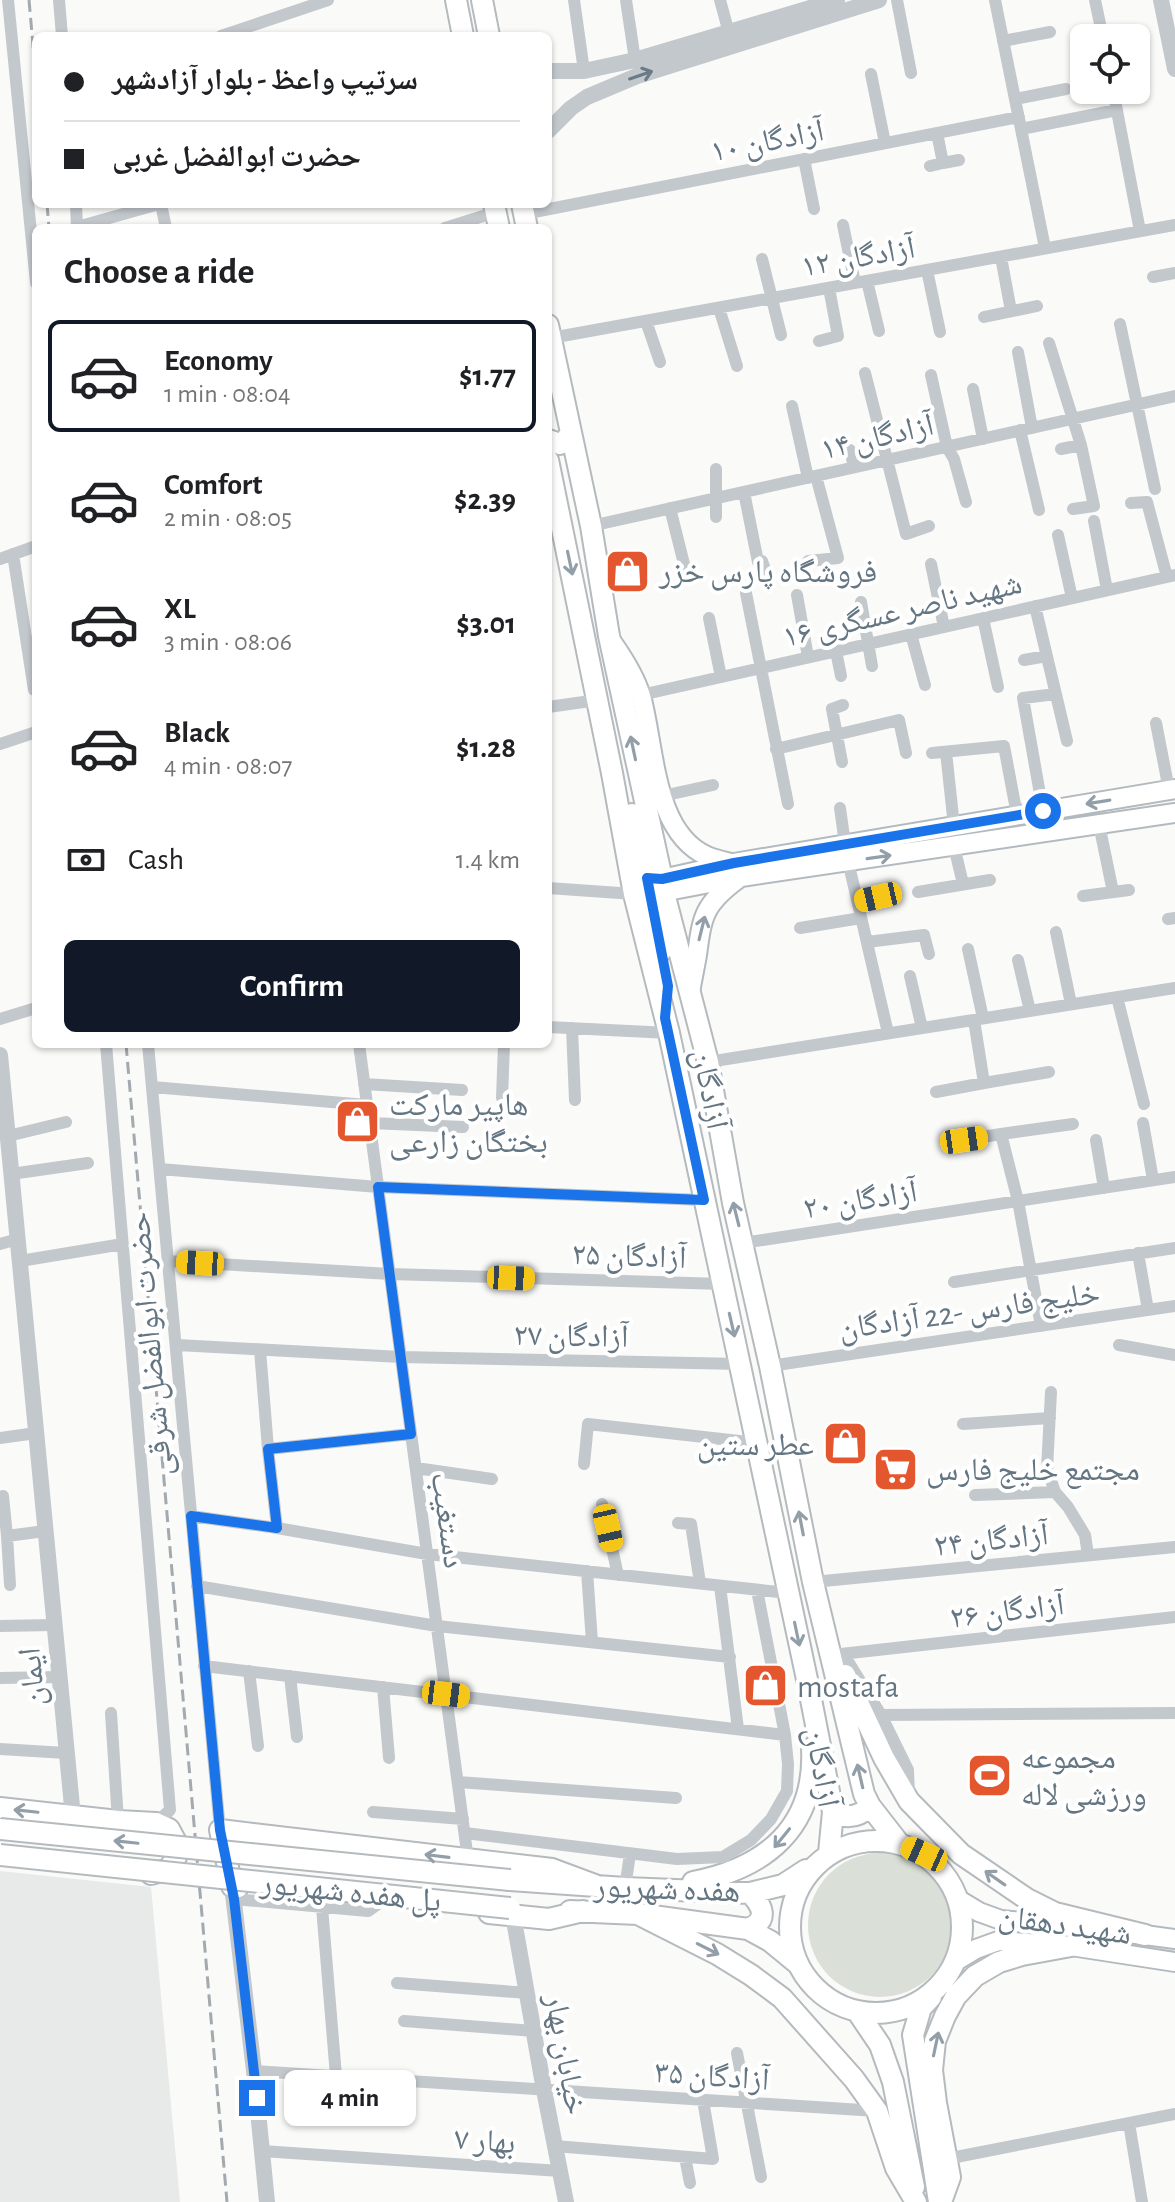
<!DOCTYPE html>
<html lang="en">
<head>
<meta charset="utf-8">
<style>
  :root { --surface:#fff; --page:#f2f2f2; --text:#202124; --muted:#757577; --line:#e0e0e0; --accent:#111827 }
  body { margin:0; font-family:"Alegreya Sans","Noto Naskh Arabic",sans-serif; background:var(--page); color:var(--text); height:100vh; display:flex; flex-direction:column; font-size:30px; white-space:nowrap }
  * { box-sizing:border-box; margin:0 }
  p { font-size:26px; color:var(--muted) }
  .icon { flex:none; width:44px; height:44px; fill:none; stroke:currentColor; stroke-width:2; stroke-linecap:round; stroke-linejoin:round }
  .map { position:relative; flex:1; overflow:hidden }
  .side { position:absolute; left:32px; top:224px; width:520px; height:824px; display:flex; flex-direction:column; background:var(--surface); border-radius:12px; box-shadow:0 2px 6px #0004 }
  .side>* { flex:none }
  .top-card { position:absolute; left:32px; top:32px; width:520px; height:176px; border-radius:12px; box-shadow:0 2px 6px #0004; display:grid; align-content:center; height:176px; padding:0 32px; background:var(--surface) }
  .tools { position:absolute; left:1070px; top:24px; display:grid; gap:16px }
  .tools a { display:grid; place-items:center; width:80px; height:80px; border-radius:12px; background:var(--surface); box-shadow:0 2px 6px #0004; font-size:40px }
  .end { position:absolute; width:36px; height:36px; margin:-18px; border:10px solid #1a73e8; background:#fff; box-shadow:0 0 0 4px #fff }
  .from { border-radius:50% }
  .bubble { position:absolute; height:56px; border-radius:12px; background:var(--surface); box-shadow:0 2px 6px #0004; font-size:26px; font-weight:600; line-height:56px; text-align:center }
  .car { position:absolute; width:24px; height:48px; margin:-24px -12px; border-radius:10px; box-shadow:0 0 6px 2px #0007; background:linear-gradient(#f5c518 24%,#345 0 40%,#f5c518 0 76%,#345 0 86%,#f5c518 0) }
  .top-card b { display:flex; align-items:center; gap:28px; height:76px; font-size:30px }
  .top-card b+b { border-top:2px solid var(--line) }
  .top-card i { width:20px; height:20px; background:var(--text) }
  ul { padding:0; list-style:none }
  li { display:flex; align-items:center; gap:24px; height:112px; margin:0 16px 12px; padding:0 16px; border:4px solid transparent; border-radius:12px }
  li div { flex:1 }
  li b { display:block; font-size:30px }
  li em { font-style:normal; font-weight:600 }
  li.current { border-color:var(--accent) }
  li>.icon { width:72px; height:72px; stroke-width:1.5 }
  h2 { padding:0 32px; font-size:36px; line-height:96px }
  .pay { display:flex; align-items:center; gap:20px; height:88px; padding:0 32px; font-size:30px }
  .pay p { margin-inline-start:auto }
  .button { display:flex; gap:16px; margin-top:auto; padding:16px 32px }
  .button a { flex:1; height:92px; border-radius:12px; background:var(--accent); color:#fff; font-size:32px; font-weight:600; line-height:92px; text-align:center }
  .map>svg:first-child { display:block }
</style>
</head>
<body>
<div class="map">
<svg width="1175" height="2202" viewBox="0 0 1175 2202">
  <rect width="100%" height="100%" fill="#fafaf8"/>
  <path fill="#e8e9e9" d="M0,1871L151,1887L180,2202H0Z"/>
  <path fill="#dadfd7" d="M808 1925a72 72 0 1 1 144 0a72 72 0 1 1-144 0Z"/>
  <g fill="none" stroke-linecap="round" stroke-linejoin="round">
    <defs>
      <path id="secondary" d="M612,642C624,659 635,676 641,696C655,746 653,832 707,856C714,859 723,861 731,863
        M650,878L662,879L734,863L1175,789
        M652,894L741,877L1175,813
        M690,993C692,980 695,967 697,955C702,916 704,904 738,879
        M959,1900L979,1912L1001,1920L1093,1929
        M1130,1933L1175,1939
        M956,1961L976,1949L998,1941L1071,1946L1175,1962"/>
      <path id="primary" d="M456,0L463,36
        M482,0L489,36
        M494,204L499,228
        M522,204L527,228
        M548,325L591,526L609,636L662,879
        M548,440L560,444L565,441L571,433
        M548,460L612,773L634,894L669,1033L808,1684L833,1812L829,1853
        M632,814L661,951
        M664,893L708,1062L733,1203L770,1366L813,1582L864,1794L870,1806L898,1842
        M845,1675L884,1758L909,1801L961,1854L1027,1899L1055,1913L1145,1935
        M0,1808L118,1821L156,1823L169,1829L177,1844L176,1857L169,1869L151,1874
        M833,1812C847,1819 859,1817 870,1806
        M790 1927a86 86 0 1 1 172 0a86 86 0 1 1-172 0Z
        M510,1880L625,1888L750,1893L783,1885L806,1870
        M693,1882C766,1868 816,1827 812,1748
        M238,1887L232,1886L220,1830L552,1869L595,1885
        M570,1911L638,1914L748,1929L770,1941L798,1964
        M489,1913L549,1919L583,1911
        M638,1914L717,1954L751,1975L782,1998L854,2079L877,2111L896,2168L916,2202
        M748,1929C770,1920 762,1905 750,1893
        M931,1997L921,2008L913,2035L939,2202
        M857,2011L880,2045L893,2082L914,2187
        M941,2202L950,2177L936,2103L932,2070L935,2041L945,2016L956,1996L975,1976L999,1962L1022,1955L1071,1946"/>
    </defs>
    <use href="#secondary" stroke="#b3babf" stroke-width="22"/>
    <use href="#primary" stroke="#b5babe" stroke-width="24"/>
    <path stroke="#c3c8cc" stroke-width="12" d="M8,0L36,283
      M59,0L62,36
      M574,0L584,71
      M626,0L635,60
      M720,0L729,33
      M897,0L911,73
      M995,0L1045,248
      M1095,0L1103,38
      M221,36L328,0
      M1003,41L1050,32
      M871,74L885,143
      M1113,90L1140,231
      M1015,99L1066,89
      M1021,129L1117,110
      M804,159L814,209
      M943,163L959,160
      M930,166L943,163L937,133
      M76,204L77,228
      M161,204L166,228
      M524,214L1019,117
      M843,225L855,283
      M77,227L159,204
      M445,228L496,212
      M1001,257L1011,311
      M762,259L781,335
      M927,270L940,332
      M1153,277L1175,273
      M867,281L879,331
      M719,308L737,366
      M984,317L1037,306
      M646,321L660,362
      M1120,324L1155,489
      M551,338L1175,225
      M819,341L838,336L829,288
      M1049,343L1081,445L1094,506L1073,509
      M1018,352L1032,428
      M865,373L906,534L929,526
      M931,375L947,447L954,459L966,502
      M973,389L983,439
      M792,406L808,478
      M1020,430L1039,510
      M1061,449L1081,445
      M850,450L854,467
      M744,492L758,562L762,561L766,572
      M1131,503L1147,502L1167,577
      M670,508L687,576
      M716,517V469
      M1094,521L1107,590
      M591,526L1175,396
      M1058,535L1072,598
      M13,554L34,690
      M0,559L36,546
      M808,561L838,558L816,476
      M931,564L944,627
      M746,593L788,804
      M797,595L808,657
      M861,602L872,666
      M1035,606L1067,741
      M709,618L721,677
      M983,618L998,687
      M911,634L925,685
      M836,651L841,676
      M1024,660L1047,656
      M641,695L1175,575
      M548,707L598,700
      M1156,723L1169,790
      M0,744L36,732
      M776,749L899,720L906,753
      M946,752L954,826
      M932,753L1004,746L1017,815
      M842,762L832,709L843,705
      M662,796L713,785
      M840,808L845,844
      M1043,811L1023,698L1056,694
      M1099,824L1113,892
      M954,846L963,884
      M848,861L888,1033
      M548,888L634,894
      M918,892L990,880
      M1083,896L1129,890
      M858,902L878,897
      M1168,919L1175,918
      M800,928L861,918
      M1056,932L1071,1004
      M867,942L924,935L929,954
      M968,949L983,1018
      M1018,960L1030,1011
      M910,976L922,1028
      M1117,997L1144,1104
      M0,1019L36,1008
      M548,1027L669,1033
      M572,1028L575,1100
      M106,1044L170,1810L156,1823
      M148,1044L220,1830
      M359,1044L468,1860
      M708,1062L1175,988
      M984,1083L1049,1072
      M364,1084L462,1090
      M152,1087L367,1105
      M936,1092L984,1083L974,1020
      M502,1098L504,1044
      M370,1123L463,1127
      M1143,1123L1153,1180
      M1001,1134L1073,1124
      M8,1136L66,1122
      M964,1140L1001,1134L1018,1201L1041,1326
      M1096,1140L1104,1188
      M160,1169L378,1187L704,1200
      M11,1174L88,1163
      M743,1243L1175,1177
      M0,1244L18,1239
      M1138,1253L1148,1310
      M20,1261L123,1244
      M168,1261L390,1274L722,1284
      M954,1282L1175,1248
      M177,1345L401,1357L741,1364
      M1119,1345L1175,1355
      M260,1350L268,1449L411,1434
      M770,1366L1175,1306
      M1051,1392L1047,1469L1055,1492L1068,1507L1085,1535L1088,1555
      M963,1424L1050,1418
      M0,1438L36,1433
      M268,1449L277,1528
      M584,1464L588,1424L757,1443
      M416,1468L492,1479
      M975,1495L1055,1492
      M3,1496L7,1536L45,1531
      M602,1504L618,1575
      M191,1516L277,1528L427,1554L788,1593
      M678,1523L691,1524L700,1583
      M7,1536L10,1585
      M587,1571L592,1642
      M813,1582L1175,1547
      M197,1586L437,1626L730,1657
      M720,1586L738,1729
      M0,1626L54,1625
      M832,1655L1175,1617
      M844,1655L881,1715L908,1770L909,1795
      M204,1666L785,1735
      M249,1671L258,1746
      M290,1676L297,1737
      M0,1678L59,1677
      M383,1687L389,1758
      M111,1713L118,1821
      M881,1715L1175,1713
      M0,1749L66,1753
      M458,1782L676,1798
      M373,1812L463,1819
      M465,1833L677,1859L723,1857L751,1840L771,1819L787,1791L788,1764L785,1735L757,1590
      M625,1888L630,1854
      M321,1895L336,2076
      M234,1899L368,1911L382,1901
      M397,1983L528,1993
      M404,2021L534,2031
      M737,2053L761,2177
      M254,2071L877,2111
      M1129,2123L1142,2202
      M555,2146L713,2159L703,2100
      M262,2151L560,2171
      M685,2157L690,2183
      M946,2159L1175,2114"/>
    <path stroke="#c3c8cc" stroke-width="16" d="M1161,0L1175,69
      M548,71H584L635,60L837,0
      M548,131L571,108L587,97L637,76L879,0
      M0,1055L73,1817
      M232,1886L254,2071L267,2202
      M513,1915L544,2090L566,2202"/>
    <use href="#secondary" stroke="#fff" stroke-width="18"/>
    <use href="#primary" stroke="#fff" stroke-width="20"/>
    <path stroke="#a2aab0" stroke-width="3" stroke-dasharray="12 6" stroke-linecap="butt" d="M29,0L36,79
      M47,204L49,228
      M126,1044L227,2202"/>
    <defs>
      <path id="primary-bridge" d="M0,1829L510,1880
        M0,1855L510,1908"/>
    </defs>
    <use href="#primary-bridge" stroke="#b5babe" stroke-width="24" stroke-linecap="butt"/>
    <use href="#primary-bridge" stroke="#fff" stroke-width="20"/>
  </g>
  <defs><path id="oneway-shaft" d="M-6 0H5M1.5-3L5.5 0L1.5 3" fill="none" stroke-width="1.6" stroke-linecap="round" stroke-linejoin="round" transform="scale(2)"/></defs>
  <use stroke="#6a7a87" href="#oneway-shaft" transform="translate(641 75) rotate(-19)"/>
  <g stroke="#939fa8">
    <use href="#oneway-shaft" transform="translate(570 563) rotate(78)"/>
    <use href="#oneway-shaft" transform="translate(633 748) rotate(-102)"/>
    <use href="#oneway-shaft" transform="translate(1098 802) rotate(171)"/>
    <use href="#oneway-shaft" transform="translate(879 857) rotate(-8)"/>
    <use href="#oneway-shaft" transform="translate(702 928) rotate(-76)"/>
    <use href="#oneway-shaft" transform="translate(736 1214) rotate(-104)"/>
    <use href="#oneway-shaft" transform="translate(732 1325) rotate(77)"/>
    <use href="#oneway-shaft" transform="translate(801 1523) rotate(-101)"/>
    <use href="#oneway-shaft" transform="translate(797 1634) rotate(78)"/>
    <use href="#oneway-shaft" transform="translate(860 1776) rotate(-103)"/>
    <use href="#oneway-shaft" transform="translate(26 1811) rotate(-174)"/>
    <use href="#oneway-shaft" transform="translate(782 1838) rotate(129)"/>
    <use href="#oneway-shaft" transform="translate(126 1842) rotate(-174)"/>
    <use href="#oneway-shaft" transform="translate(437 1856) rotate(-173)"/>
    <use href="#oneway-shaft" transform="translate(995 1878) rotate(-145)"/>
    <use href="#oneway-shaft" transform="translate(708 1949) rotate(27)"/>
    <use href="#oneway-shaft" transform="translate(936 2044) rotate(-78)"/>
  </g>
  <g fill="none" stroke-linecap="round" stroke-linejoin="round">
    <path stroke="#1a73e8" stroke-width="10" d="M257,2098L234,1899L220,1830L191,1516L277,1528L268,1449L411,1434L378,1187L704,1200L665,1018L668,986L647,878L662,879L734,863L1043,811"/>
  </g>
  <defs>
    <symbol id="shop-square" viewBox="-11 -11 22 22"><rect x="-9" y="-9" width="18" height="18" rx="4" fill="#e4572e" stroke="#fff"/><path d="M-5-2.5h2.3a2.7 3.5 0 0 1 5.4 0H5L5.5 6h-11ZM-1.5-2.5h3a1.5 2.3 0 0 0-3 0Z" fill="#fff"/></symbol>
    <symbol id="supermarket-square" viewBox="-11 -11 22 22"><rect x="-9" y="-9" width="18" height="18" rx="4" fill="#e4572e" stroke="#fff"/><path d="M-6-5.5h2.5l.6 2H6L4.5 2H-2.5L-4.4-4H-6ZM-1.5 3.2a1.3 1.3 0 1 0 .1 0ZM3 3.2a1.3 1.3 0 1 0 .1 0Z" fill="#fff"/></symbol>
    <symbol id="stadium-square" viewBox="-11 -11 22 22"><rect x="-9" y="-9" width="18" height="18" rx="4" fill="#e4572e" stroke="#fff"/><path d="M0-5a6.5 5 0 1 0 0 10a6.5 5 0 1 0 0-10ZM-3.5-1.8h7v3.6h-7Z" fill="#fff"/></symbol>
  </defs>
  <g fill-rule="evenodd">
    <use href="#shop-square" x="602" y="546" width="51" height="51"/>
    <use href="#shop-square" x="332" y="1096" width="51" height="51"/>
    <use href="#shop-square" x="820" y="1418" width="51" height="51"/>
    <use href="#supermarket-square" x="870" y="1444" width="51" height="51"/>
    <use href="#shop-square" x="740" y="1660" width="51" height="51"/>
    <use href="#stadium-square" x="964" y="1750" width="51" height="51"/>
  </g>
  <g text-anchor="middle" stroke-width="8" stroke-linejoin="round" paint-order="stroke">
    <g font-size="32" fill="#657683" stroke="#fff">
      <text transform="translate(767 140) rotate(-11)" y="11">۱۰ آزادگان</text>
      <text transform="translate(858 256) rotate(-10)" y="11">۱۲ آزادگان</text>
      <text transform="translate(877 436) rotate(-13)" y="11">۱۴ آزادگان</text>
      <text transform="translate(902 609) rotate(-13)" y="11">۱۶ شهید ناصر عسگری</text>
      <text transform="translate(711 1089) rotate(79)" y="11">آزادگان</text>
      <text transform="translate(860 1199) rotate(-9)" y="11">۲۰ آزادگان</text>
      <text transform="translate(629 1255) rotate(2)" y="11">۲۵ آزادگان</text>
      <text transform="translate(969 1310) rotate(-8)" y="11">خلیج فارس -22 آزادگان</text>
      <text transform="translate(571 1335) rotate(1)" y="11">۲۷ آزادگان</text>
      <text transform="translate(149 1344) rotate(-95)" y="11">حضرت ابوالفضل شرقی</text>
      <text transform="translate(449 1520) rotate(82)" y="11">دستغیب</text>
      <text transform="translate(991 1539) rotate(-6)" y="11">۲۴ آزادگان</text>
      <text transform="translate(1007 1610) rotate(-7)" y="11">۲۶ آزادگان</text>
      <text transform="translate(31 1677) rotate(-95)" y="11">ایمان</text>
      <text transform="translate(823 1767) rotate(80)" y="11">آزادگان</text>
      <text transform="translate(667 1888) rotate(2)" y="11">هفده شهریور</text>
      <text transform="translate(351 1891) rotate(6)" y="11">پل هفده شهریور</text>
      <text transform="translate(1065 1924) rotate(8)" y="11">شهید دهقان</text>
      <text transform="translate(567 2054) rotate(80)" y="11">خیابان بهار</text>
      <text transform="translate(712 2075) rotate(4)" y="11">آزادگان ۳۵</text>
      <text transform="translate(485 2140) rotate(4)" y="11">بهار ۷</text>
    </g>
    <g font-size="32" fill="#657683" stroke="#fff" text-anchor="start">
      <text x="659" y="582">فروشگاه پارس خزر</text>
      <text x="389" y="1115">هاپیر مارکت<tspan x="389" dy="37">بختگان زارعی</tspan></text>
      <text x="814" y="1455" text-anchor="end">عطر ستین</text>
      <text x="926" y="1480">مجتمع خلیج فارس</text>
      <text x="797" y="1697">mostafa</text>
      <text x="1021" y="1768">مجموعه<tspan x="1021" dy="37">ورزشی لاله</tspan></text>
    </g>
  </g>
</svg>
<div class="tools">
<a><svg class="icon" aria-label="locate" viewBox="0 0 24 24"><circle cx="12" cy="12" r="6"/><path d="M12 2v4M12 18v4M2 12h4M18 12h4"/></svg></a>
</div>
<i class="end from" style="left:1043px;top:811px"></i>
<i class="end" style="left:257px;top:2098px"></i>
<div class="bubble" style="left:284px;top:2070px;width:132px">4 min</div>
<i class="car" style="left:878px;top:897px;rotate:257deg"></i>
<i class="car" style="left:964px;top:1140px;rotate:82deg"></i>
<i class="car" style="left:200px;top:1263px;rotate:273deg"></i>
<i class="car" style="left:511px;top:1278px;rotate:92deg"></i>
<i class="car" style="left:608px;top:1528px;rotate:167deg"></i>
<i class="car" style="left:446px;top:1694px;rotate:97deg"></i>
<i class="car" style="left:924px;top:1854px;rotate:294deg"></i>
<div class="top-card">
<b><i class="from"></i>سرتیپ واعظ - بلوار آزادشهر</b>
<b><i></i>حضرت ابوالفضل غربی</b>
</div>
<section class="side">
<h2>Choose a ride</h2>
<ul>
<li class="current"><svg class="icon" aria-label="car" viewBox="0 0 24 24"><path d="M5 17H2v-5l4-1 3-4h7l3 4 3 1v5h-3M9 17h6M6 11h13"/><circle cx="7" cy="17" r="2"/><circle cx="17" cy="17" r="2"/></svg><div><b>Economy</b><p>1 min · 08:04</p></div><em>$1.77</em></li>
<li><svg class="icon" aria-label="car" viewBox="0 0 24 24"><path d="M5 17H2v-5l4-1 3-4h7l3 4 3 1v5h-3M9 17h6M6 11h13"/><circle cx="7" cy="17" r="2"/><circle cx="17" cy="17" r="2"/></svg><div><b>Comfort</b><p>2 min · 08:05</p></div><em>$2.39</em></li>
<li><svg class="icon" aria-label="car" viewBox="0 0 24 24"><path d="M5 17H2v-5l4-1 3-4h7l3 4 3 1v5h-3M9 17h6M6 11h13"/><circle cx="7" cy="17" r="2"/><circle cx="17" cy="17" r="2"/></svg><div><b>XL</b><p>3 min · 08:06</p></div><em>$3.01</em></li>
<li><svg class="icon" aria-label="car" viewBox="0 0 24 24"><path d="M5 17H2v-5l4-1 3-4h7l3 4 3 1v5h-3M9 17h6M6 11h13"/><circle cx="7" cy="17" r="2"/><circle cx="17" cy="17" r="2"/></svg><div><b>Black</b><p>4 min · 08:07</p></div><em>$1.28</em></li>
</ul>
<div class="pay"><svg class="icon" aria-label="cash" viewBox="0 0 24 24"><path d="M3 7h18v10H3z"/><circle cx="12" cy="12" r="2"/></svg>Cash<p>1.4 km</p></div>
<div class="button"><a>Confirm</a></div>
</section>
</div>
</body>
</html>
